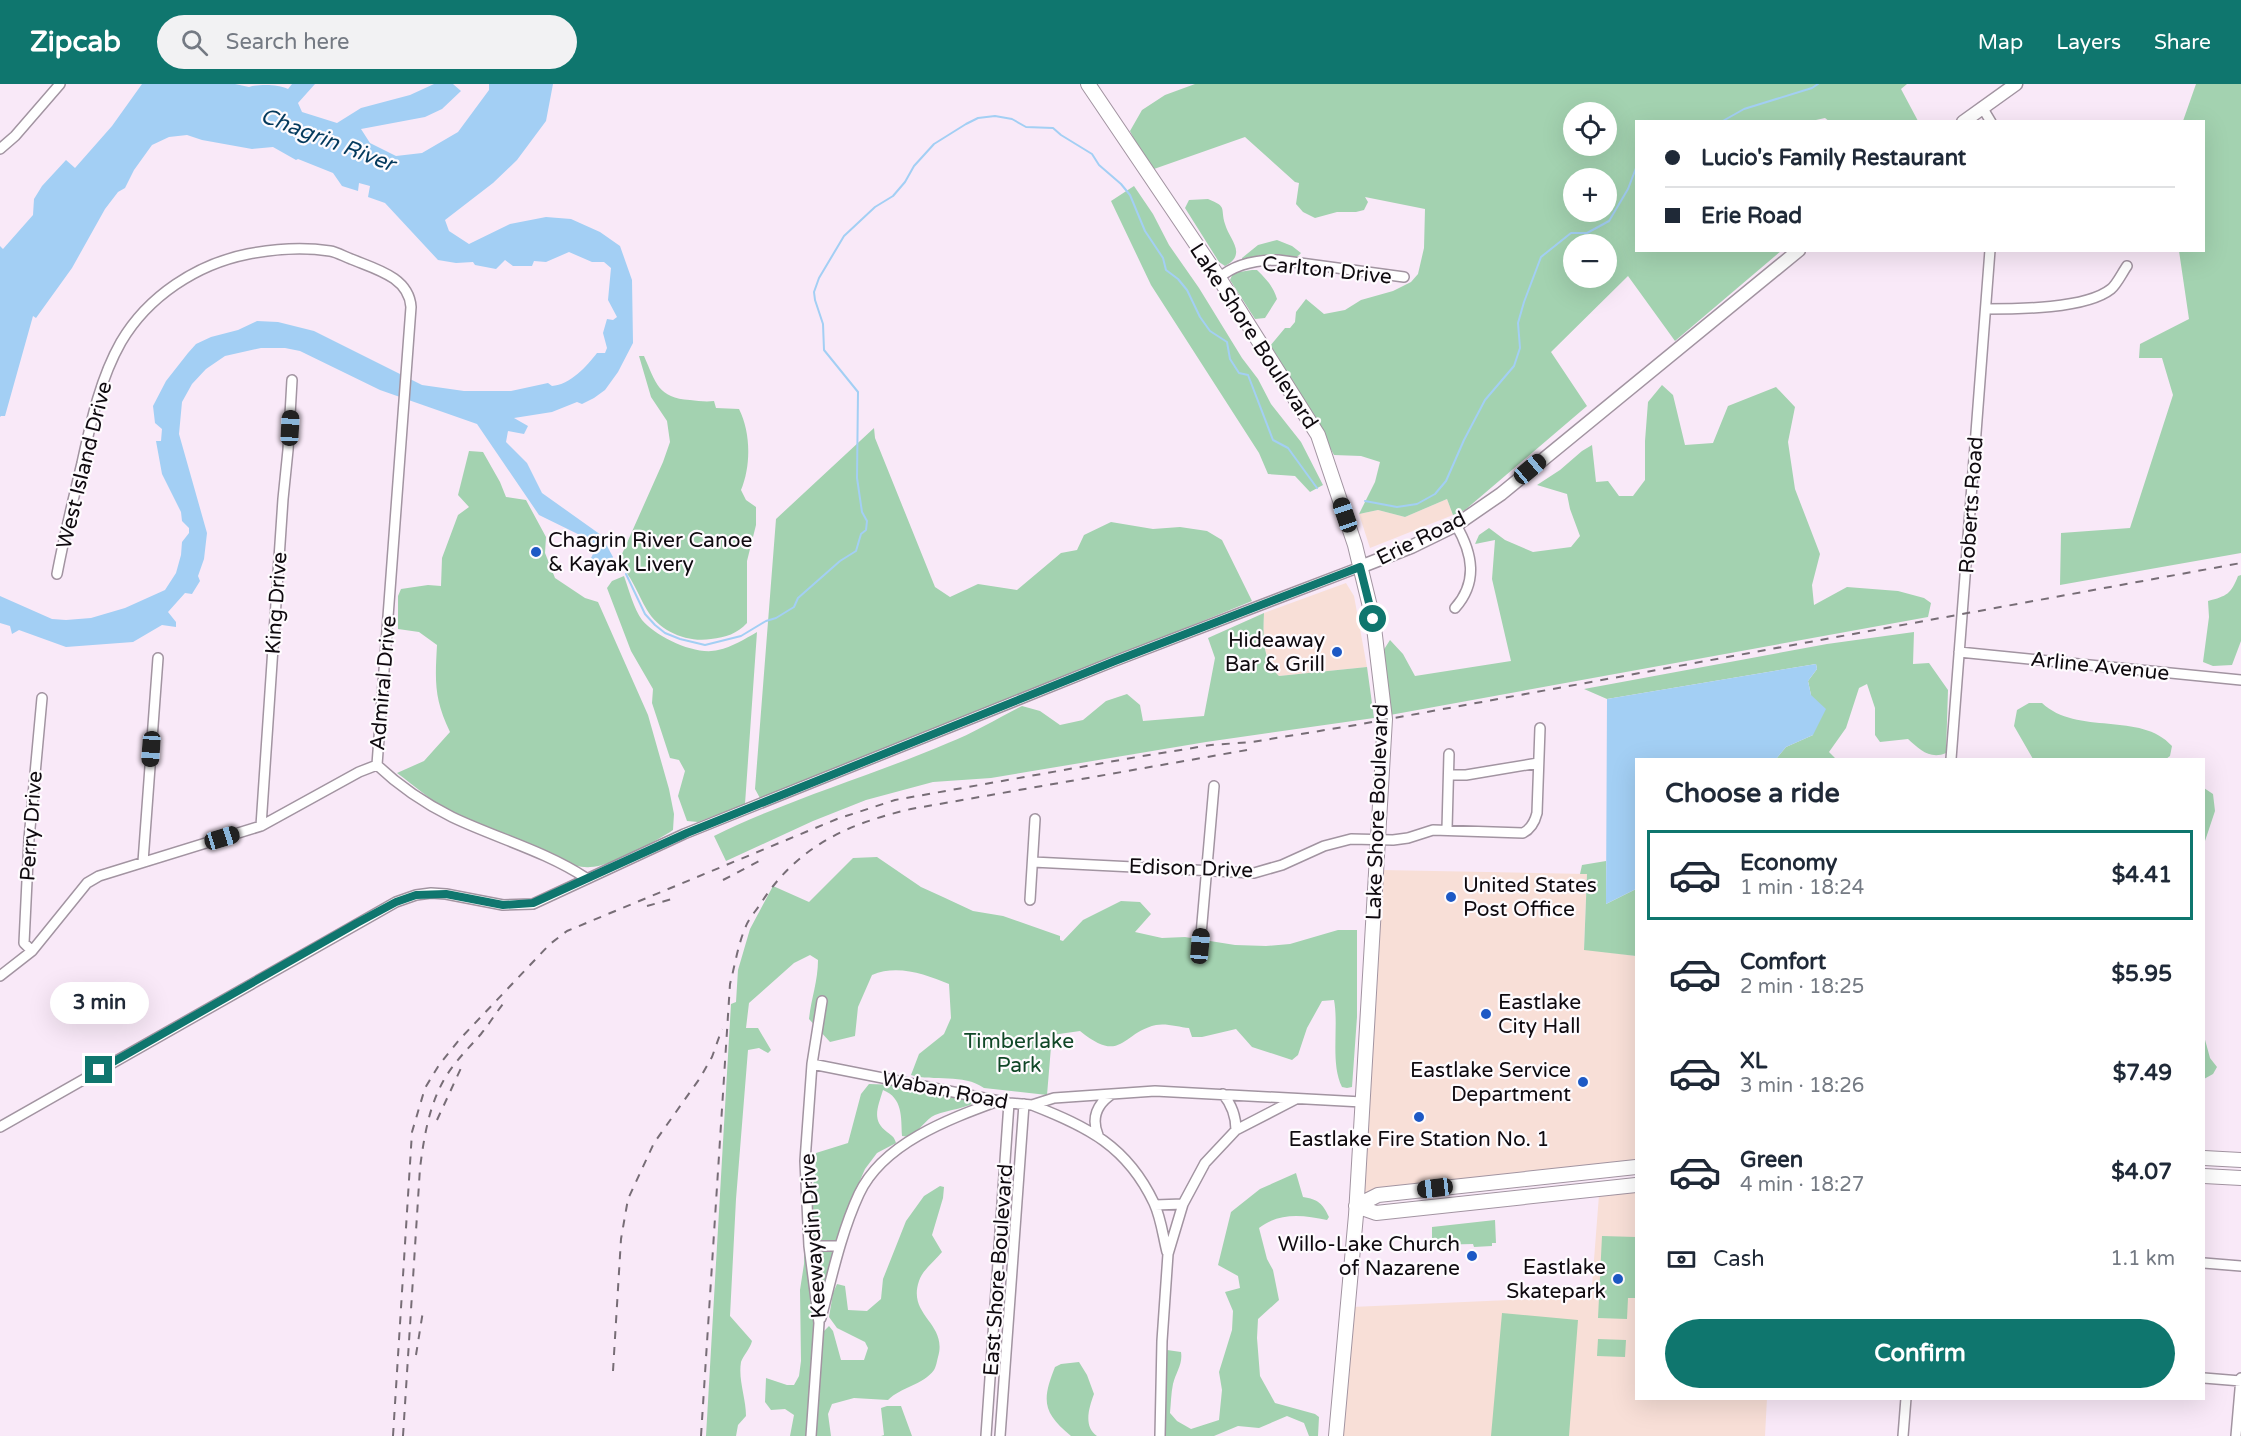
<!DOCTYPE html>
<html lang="en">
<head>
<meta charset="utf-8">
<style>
  :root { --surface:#fff; --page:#f2f2f3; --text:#1f2937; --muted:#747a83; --line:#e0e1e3; --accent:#0f766e }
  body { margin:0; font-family:"Varela Round",sans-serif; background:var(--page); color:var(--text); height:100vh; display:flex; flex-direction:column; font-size:22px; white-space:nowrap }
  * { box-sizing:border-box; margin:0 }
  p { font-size:20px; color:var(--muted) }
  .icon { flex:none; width:33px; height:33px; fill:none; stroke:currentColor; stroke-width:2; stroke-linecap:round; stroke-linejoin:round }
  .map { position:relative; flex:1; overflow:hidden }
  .drawer { position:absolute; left:1635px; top:674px; width:570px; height:642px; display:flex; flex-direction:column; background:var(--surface); border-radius:0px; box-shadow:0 6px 24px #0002 }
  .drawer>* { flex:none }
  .top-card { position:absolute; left:1635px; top:36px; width:570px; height:132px; border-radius:0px; box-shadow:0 6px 24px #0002; display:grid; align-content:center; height:132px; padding:0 30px; background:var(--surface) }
  .tools { position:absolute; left:1563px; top:18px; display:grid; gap:12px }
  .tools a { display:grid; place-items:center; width:54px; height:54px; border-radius:50%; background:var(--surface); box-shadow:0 6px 24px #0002; font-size:30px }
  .end { position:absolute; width:27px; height:27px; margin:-14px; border:8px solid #0f766e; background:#fff; box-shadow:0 0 0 3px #fff }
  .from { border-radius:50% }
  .bubble { position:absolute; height:42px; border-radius:21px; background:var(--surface); box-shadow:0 6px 24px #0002; font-size:20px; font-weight:700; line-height:42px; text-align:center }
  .car { position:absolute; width:18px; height:36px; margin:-18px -9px; border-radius:8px; box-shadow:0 0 4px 2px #0007; background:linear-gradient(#222 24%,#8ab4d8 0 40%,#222 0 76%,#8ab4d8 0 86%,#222 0) }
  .top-card b { display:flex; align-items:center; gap:21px; height:57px; font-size:22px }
  .top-card b+b { border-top:2px solid var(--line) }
  .top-card i { width:15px; height:15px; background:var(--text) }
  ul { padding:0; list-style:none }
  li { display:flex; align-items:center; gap:18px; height:90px; margin:0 12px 9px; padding:0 18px; border:3px solid transparent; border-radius:0px }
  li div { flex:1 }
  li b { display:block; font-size:22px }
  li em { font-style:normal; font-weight:700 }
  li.active { border-color:var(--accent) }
  li>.icon { width:54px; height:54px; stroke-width:1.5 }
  h2 { padding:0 30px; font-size:27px; line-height:72px }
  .pay { display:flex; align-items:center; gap:15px; height:66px; padding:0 30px; font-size:22px }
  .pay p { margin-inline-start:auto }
  .button { display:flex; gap:12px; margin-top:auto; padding:12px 30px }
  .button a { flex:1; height:69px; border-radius:36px; background:var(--accent); color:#fff; font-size:24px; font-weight:700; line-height:69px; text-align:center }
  header { display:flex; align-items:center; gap:36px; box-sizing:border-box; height:84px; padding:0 30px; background:var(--accent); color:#fff }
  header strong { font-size:28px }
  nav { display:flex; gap:33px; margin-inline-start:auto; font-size:21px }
  .search { width:420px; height:54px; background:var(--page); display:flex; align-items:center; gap:15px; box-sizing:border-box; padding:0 21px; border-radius:33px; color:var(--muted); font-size:22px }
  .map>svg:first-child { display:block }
</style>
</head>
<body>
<header>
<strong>Zipcab</strong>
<div class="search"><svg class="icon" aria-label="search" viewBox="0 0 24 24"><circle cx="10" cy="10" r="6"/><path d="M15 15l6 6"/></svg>Search here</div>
<nav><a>Map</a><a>Layers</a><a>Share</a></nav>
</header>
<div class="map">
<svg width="2241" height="1352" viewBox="0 0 2241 1352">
  <rect width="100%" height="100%" fill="#f9e9f8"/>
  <path fill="#f8dfd7" d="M1447,415L1453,431L1370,464L1359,430L1378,426L1405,433Z
    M1346,499L1354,512L1367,583L1279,592L1271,585L1263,558L1264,529Z
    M1382,786L1587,790L1584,865L1636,872V1078L1474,1095L1363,1110Z
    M1636,1108V1314H1767L1765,1352H1341L1352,1223L1534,1215H1591L1599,1111Z"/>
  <path fill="#a3d2b0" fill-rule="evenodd" d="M1195,0H1907L1901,5L1918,37L1830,38L1825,34L1807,38H1636V166L1781,167L1675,257L1628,192L1551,268L1587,322L1465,426L1453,431L1447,415L1405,433L1378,426L1359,430L1375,398L1380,378L1361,372L1334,371L1302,313L1278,280L1270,262L1285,244H1290L1295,238L1296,228L1306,215L1324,230L1345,226L1361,216L1393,207L1411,198L1418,190L1424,164L1425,125L1365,113L1368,118L1364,126L1356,128H1337L1315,134L1303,128L1296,120L1299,99L1295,98L1245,53L1154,85L1139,65L1130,47L1142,26L1165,11ZM1574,28H1606V62H1574ZM1574,94H1606V128H1574ZM1574,160H1606V194H1574Z
    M2196,0H2241V469L2060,501L2061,449L2130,444L2173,311L2162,274H2139L2140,260L2189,235L2179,167L2204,166V38L2183,37Z
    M1134,102L1153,130L1169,161L1199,204L1242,274L1258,295L1271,320L1301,358L1323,401L1310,408L1295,392L1268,390L1259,369L1151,201L1111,117Z
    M1208,115C1228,123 1220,124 1225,140C1229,155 1248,170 1225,182L1219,178L1185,124L1189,116Z
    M1277,156L1292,162L1301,169C1296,176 1283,178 1274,176C1272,176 1268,172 1265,172C1258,170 1249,174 1242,178V174L1258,161Z
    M1252,186H1257C1267,196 1273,202 1277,215L1265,234L1255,235L1230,196L1233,189Z
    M639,272H644C656,299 658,314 690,316C698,317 706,318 714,317L716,324L739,325C751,349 751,382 741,406L746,416L756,423V441L747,477V539C737,550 726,553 711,555C687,559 659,547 647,526C637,509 632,492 618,479L663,378L670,358L667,337L651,313Z
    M1662,301L1673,311L1685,361L1713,359L1728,322L1776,303L1795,323L1788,358L1795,405L1820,470L1812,501L1814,521L1847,503L1898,507L1924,514L1931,519L1928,533L1390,631L1383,567L1390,556L1403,570L1415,592L1511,577L1492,495L1495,456L1475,460L1479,451L1489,444L1505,456L1533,468L1571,463L1580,452L1570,425L1567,410L1537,401L1560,386L1582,367L1592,361L1596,398L1608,397L1619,412H1633L1645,396V357L1648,318Z
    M874,344L875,354L935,503L950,513L978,500L1017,506L1061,469L1077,466L1084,451L1111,438L1153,445L1180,443L1207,447L1222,456L1252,517L761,716L755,705L776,435Z
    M469,367L483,368L500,398L506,413L526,416L546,453L545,469L555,494L585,514L598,518L648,631L669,705L674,730L673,746C655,758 610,783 590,783C585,784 580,782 576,782L453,730C433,718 416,703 397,689L424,677L450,648C434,614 435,598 437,561L419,548L398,545V512L401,505L428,501L441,502L442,474L458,431L469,423L458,411Z
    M2241,491V557L2232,581L2213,582L2203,578L2209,533L2208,517C2227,512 2231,510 2238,492Z
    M624,492C629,506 634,525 642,536C656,553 696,572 718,566C732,563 745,555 757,548L745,720L698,738L687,737L678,712L685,687L679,676L670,674L652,619L653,605L631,567L607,504L612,497Z
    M1264,529C1263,551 1262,577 1279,592L1367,583L1374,634L1206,658L991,694L933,698L866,716L813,737L726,777L714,752C789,715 871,692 948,659C974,649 998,634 1022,622L1040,627L1060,641L1083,636L1106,617L1127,610L1140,621L1143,637L1204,632L1215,574L1208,554Z
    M1914,548L1913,580L1929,579L1948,606L1946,669C1930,676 1919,665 1908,655L1880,658L1875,651V624L1867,600L1859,604L1846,644L1829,668L1836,675H1776L1786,663L1813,651L1811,611L1808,597L1817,585L1816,580L1607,615L1584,605L1827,560Z
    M2029,619H2042C2077,652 2141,627 2172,662L2170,672L2166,675H2033L2014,642L2017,626Z
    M2204,704L2213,710L2215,727L2204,760Z
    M877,773L921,803L943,813L973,827L1003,832L1060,852V856L1063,857L1083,836L1121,817L1140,818L1151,830L1135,848L1162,854L1185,853L1235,861L1266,862L1290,860L1338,846H1357V933L1352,1003L1347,1004L1342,1003C1330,979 1339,943 1334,916L1322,917L1307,944L1298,971L1292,976L1252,963L1236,945L1202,953H1192L1189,944C1179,943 1166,939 1156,941C1121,949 1122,981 1080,947L1052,951L1047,1011L984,1004C963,989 934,998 911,991L919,970L944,950L951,934L949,900C925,890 897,880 872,891L858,923L855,952L830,958L809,935C811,915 818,897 818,876L810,871L794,879L749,919L746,944H758L771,966L768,969L759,964L748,966L736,1115L730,1232L752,1257C750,1265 743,1272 741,1278C738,1296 746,1314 746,1332L738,1341L736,1352H706L731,920L736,918L738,886L750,845L773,802L809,818L853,774Z
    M1606,777V820L1636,805V872L1584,866L1587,790H1580L1582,781Z
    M2204,952L2210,974L2217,983L2213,990L2204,995Z
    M869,1000L897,1001L980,1016C966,1025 950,1025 935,1031C926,1035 919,1047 910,1053L902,1052C901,1033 903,1014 883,1006C878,1023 871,1036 887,1048C892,1052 894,1052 896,1059L877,1069L865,1085L843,1135L833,1178L823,1202L814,1249L810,1352H790L794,1331L785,1325L771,1326L765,1318L766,1294L787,1301H794L799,1292L801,1277L800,1206L804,1180L805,1120L815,1095L816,1069L848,1059L861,1010Z
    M1296,1089L1303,1113C1318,1115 1323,1120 1329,1133L1327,1136C1303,1131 1280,1128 1259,1144L1267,1175L1273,1186L1279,1216L1258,1235L1257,1254L1260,1292L1275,1319L1315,1330L1319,1333L1318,1352H1309L1304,1339L1287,1332L1259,1344L1238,1342L1214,1352H1163L1167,1266L1181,1268C1183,1280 1176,1288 1173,1300C1171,1309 1171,1319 1170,1329L1177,1337L1191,1345L1219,1336L1222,1306L1219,1288L1232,1246L1233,1227L1225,1208L1240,1204L1238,1192L1218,1181L1231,1128L1260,1105Z
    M940,1102L944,1103L943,1114L932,1151L942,1168C935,1177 923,1185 919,1197C907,1232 948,1239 938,1273C937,1277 936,1283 934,1286C923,1301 901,1303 888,1316L854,1314L832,1320L828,1330L831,1352H815L822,1249L829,1242L833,1247L841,1276H864L868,1264L865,1258L837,1244L829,1233L833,1209L837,1200L845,1202L848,1226L867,1227L881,1215L883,1195L906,1137L924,1112Z
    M1495,1136L1496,1159H1492V1162L1474,1163L1473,1160L1432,1161V1143Z
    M1602,1152L1636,1153V1214H1628L1627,1235L1598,1234Z
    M1502,1229L1578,1236L1569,1352H1491Z
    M1598,1255L1626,1256L1625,1273L1597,1272Z
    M1079,1278L1087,1291L1094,1310C1089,1324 1083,1342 1097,1352H1071C1042,1328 1042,1316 1055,1283L1061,1280Z
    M887,1322H901L912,1352H881L884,1351L881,1324Z"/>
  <path fill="#a3cff4" d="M142,0H235L249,3C259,0 278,0 288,5L292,0H315L298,19L302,28L337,39L361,24L410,11L434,0H453L461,7L442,25L425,33L361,45L370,59L396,72L422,69L458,48L489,6V0H553L546,37L517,76L493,99L445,136L449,147L469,160L510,140L546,133L571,135L600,148L620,162L632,196L633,259L618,288L605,306L594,314L582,320L577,318L552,328L514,334L528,342L524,350L508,347L506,358L527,379L542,409L601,451L613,473L606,487L598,482L591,474L594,468L588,455L539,431L477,340L380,306L300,267L285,264H261L225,272L206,285L192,300L182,318L179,350L207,449L204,475L198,492L200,497L192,510L185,509L168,528L176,538V543L162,541L133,558L66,563L19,546L12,550L10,542L0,539V512L52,535L66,536L91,534L125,524L165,506L176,489L181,471L182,458L189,449V444L182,437L181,428L162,390L156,357H161L162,345L155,339L153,322L166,297L188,269L196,260L211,253L238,246L257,237L278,238L314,247L422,301L464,307H511L548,299L552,302C570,301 587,282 597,269H605L607,264L603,249L607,235L613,236L617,233L608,216L611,184L604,178H592L569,168L546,178L534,177L532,182H513L505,176L496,185L475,181L473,178L456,179L438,176L385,119L368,113L370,102L359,99L358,107L342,102L333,89L298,75L296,76L273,63L252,65L202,56L187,51L169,53L152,61L134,86L125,104L118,108L105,125L72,184L36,234L33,232L5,332H1L0,333V162L3,165L33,131L34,115L42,102L66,76L75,84L112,42Z
    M1816,580L1817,585L1808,597L1811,611L1826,625L1813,651L1786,663L1776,675H1636V805L1606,820L1607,615Z"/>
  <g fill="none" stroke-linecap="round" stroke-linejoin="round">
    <path stroke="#a3cff4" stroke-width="2" d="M1721,38L1744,25L1812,4L1818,0
      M1365,417L1397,423L1417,420L1435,410L1446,397L1464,356L1485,316L1514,282L1520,264L1518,239L1524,218L1541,173L1571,149H1587L1609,137L1628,105L1636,84
      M626,490L645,530L655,541L665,549L680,555L705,561L741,552L766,537L776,534L794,523L798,514L840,477L856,467L861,450L866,446L867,437L862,428L857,394L858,308L824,266L823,240L815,216L814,208L819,194L844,152L875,123L893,112L905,98L914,82L934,60L966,40L978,34L995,32L1012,35L1026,43L1053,44L1061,51L1092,70L1099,81L1121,100L1130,111L1145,147L1163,174L1166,186L1178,195L1187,206L1200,233L1210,247L1227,258L1230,275L1239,289L1248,291L1273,356L1288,364L1317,404"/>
    <defs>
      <path id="street" d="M1982,23L1991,38
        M0,65L15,52L60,0
        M1219,194C1235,180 1257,176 1278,176L1404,193
        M1986,225C2017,225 2086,225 2111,205C2117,200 2122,189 2127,182
        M57,490C64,453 73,416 82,379C91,338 100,295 121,258C148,212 197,180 248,170C274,165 304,163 330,167C337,168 345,173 351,175C375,185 409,193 411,223L377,681
        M1455,524C1478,498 1473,470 1456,441
        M1959,568L2241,596
        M1951,675L1990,166
        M377,681C398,701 426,720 452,733C496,754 545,767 586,794
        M1449,691H1466L1538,679
        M261,742L283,415L288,366L292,296
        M1447,745L1449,670
        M143,778L158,574
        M1033,778L1254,789L1282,781L1324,762L1351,755L1393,756L1408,754L1433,746L1523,749C1531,745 1535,737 1537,729L1540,644
        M1030,816L1035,735
        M1200,862L1214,702
        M32,867L24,859L29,755L42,614
        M0,892L32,867L87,799L99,792L261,742L359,688L377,681
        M812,980L1009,1019L1032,1021L1054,1014L1155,1007L1362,1018
        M1223,1010C1232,1021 1236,1032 1236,1046
        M1032,1021C1088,1043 1127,1062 1154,1119C1161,1134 1163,1152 1167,1168
        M0,1043L396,818L416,811L431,809L446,810L503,821L533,820L684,750L1115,577L1360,483
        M1098,1051C1091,1034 1097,1020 1112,1010
        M1155,1121L1183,1120
        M809,1162H840
        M2204,1179L2241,1182
        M821,1234C832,1192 841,1149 859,1110C883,1059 949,1035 998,1017
        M2204,1294L2241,1297
        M811,1352L819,1239L809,1162L805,1077L812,980L822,917
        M986,1352L1009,1019
        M1000,1352L1024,1020
        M1160,1352L1162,1257L1168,1170L1183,1120L1205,1079L1236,1046L1296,1015
        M1903,1352L1906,1314
        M2236,1352L2241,1294"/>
      <path id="secondary" d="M1963,38L2016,0
        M1360,483L1411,463L1456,441L1501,410L1799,166"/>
      <path id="primary" d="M1088,0L1219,194L1318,351L1355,461L1373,535L1385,635L1356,1131L1336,1352
        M2204,1074L2241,1076
        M2204,1092L2241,1094
        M1356,1122L1378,1111L1636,1083
        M1356,1122L1376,1129L1636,1101"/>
    </defs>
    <use href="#street" stroke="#a294a1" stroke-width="12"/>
    <use href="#secondary" stroke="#a294a1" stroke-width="15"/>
    <use href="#primary" stroke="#a294a1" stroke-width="16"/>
    <use href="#street" stroke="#fff" stroke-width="9"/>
    <use href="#secondary" stroke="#fff" stroke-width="12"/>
    <use href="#primary" stroke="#fff" stroke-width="14"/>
    <path stroke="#776d76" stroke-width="2" stroke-dasharray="8 8" stroke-linecap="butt" d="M723,796L763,775
      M647,822L672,815
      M437,1036L462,982
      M416,1271L423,1227
      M613,1287L621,1155L628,1115L654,1059L700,994L712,973L722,945
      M393,1352L412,1048L425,1004L439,981L459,956L550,860L567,847L837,735L895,716L1137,673L1211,661L1252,658L1356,641L2241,479
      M403,1352L420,1084C424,1053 429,1021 445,994C455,977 468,965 481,950C490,939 497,927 506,916
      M701,1352L730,900C735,881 738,860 746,842C749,834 756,827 761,819C798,762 847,740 911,725L1247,666"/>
  </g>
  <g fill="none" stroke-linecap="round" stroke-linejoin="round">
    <path stroke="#0f766e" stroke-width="8" d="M99,986L357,839L396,818L416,811L446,810L503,821L533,819L687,749L1115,577L1360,483L1373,535"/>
  </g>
  <g fill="#1d59c5" stroke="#fefbfe" stroke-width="2">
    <circle cx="536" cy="468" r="6"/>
    <circle cx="1337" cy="568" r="6"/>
    <circle cx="1451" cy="813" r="6"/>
    <circle cx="1486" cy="930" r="6"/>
    <circle cx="1583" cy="998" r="6"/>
    <circle cx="1419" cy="1033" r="6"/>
    <circle cx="1472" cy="1172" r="6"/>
    <circle cx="1618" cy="1195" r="6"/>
  </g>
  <g text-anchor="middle" stroke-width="4.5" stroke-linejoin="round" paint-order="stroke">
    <g font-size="21" fill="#0f0a0f" stroke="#fefbfe">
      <text transform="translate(1327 186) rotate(6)" y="7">Carlton Drive</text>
      <text transform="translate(1254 252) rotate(57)" y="7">Lake Shore Boulevard</text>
      <text transform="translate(84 381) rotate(-76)" y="7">West Island Drive</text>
      <text transform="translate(1971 421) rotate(-86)" y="7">Roberts Road</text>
      <text transform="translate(1421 454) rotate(-26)" y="7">Erie Road</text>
      <text transform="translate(276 519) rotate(-86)" y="7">King Drive</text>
      <text transform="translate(2100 582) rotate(6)" y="7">Arline Avenue</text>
      <text transform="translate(383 599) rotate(-85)" y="7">Admiral Drive</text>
      <text transform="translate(1377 728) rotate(-88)" y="7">Lake Shore Boulevard</text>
      <text transform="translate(31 742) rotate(-86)" y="7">Perry Drive</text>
      <text transform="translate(1191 784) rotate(2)" y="7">Edison Drive</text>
      <text transform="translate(945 1006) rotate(11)" y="7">Waban Road</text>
      <text transform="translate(813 1152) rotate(-94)" y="7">Keewaydin Drive</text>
      <text transform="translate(998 1186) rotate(-86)" y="7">East Shore Boulevard</text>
    </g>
    <g font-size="21" fill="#0f0a0f" stroke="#fefbfe" text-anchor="end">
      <text x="548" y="463" text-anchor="start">Chagrin River Canoe<tspan x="548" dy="24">&amp; Kayak Livery</tspan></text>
      <text x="1325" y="563">Hideaway<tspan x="1325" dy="24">Bar &amp; Grill</tspan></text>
      <text x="1463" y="808" text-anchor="start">United States<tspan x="1463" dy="24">Post Office</tspan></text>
      <text x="1498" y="925" text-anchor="start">Eastlake<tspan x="1498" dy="24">City Hall</tspan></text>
      <text x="1571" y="993">Eastlake Service<tspan x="1571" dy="24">Department</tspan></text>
      <text x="1419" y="1062" text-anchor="middle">Eastlake Fire Station No. 1</text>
      <text x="1460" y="1167">Willo-Lake Church<tspan x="1460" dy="24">of Nazarene</tspan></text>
      <text x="1606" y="1190">Eastlake<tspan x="1606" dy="24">Skatepark</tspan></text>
    </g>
    <g font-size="21" fill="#104727" stroke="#fefbfe">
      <text x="1019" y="964">Timberlake<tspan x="1019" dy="24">Park</tspan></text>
    </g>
    <g font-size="22" font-style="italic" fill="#043a5d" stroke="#fefbfe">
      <text transform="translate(328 55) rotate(21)" y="8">Chagrin River</text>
    </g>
  </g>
</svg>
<div class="tools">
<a><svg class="icon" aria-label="locate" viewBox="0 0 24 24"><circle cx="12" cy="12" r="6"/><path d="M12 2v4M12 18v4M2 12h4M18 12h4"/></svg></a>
<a>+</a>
<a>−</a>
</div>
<i class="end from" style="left:1373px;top:535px"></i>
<i class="end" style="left:99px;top:986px"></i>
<div class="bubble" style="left:50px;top:898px;width:99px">3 min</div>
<i class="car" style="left:290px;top:344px;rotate:3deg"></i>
<i class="car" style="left:1530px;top:385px;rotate:50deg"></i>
<i class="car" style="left:1345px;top:431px;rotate:341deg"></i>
<i class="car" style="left:151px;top:665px;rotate:184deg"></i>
<i class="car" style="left:222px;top:754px;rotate:73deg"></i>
<i class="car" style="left:1200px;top:862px;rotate:5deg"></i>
<i class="car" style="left:1435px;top:1104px;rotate:263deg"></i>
<div class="top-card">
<b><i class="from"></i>Lucio's Family Restaurant</b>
<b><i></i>Erie Road</b>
</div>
<section class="drawer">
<h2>Choose a ride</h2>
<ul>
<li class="active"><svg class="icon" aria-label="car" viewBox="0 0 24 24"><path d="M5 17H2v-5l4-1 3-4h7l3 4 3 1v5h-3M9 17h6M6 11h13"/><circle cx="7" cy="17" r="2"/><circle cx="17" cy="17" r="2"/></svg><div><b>Economy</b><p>1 min · 18:24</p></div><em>$4.41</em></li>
<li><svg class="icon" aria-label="car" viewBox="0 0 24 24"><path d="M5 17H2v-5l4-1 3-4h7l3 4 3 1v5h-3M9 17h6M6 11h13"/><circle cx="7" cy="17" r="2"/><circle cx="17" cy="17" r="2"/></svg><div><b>Comfort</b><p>2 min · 18:25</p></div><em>$5.95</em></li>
<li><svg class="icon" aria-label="car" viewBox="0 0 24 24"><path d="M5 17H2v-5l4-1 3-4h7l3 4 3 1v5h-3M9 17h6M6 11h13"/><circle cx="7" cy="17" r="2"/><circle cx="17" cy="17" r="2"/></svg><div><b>XL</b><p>3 min · 18:26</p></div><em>$7.49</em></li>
<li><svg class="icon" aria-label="car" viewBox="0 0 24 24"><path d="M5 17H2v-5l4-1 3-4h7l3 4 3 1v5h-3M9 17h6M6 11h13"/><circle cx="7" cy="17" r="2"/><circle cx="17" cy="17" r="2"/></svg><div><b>Green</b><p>4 min · 18:27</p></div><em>$4.07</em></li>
</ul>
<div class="pay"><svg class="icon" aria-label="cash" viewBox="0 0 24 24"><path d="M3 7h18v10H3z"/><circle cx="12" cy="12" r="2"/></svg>Cash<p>1.1 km</p></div>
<div class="button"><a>Confirm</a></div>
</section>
</div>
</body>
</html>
